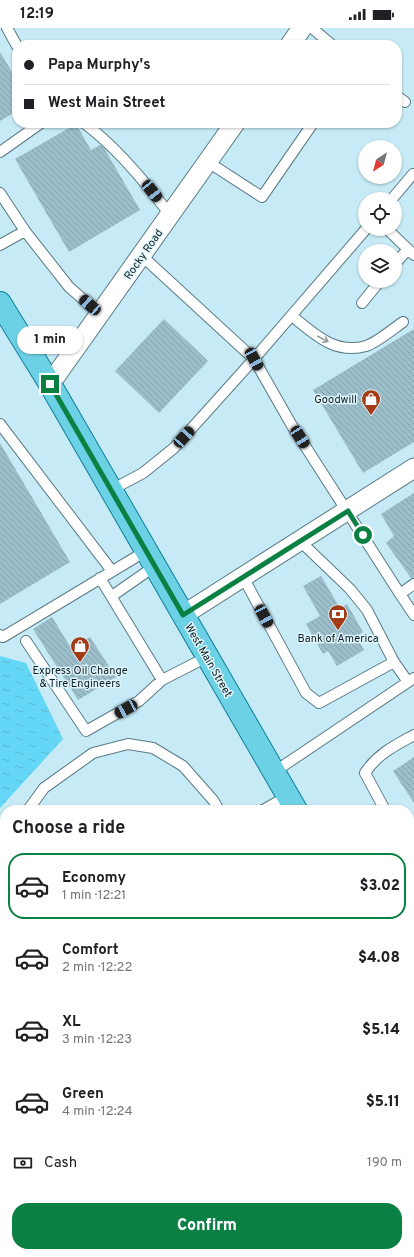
<!DOCTYPE html>
<html lang="en">
<head>
<meta charset="utf-8">
<style>
  :root { --surface:#fff; --page:#f6f6f6; --text:#202124; --muted:#757577; --line:#e0e0e0; --accent:#0b8043 }
  body { margin:0; font-family:Overpass,sans-serif; background:var(--page); color:var(--text); height:100vh; display:flex; flex-direction:column; font-size:15px; white-space:nowrap }
  * { box-sizing:border-box; margin:0 }
  p { font-size:13px; color:var(--muted) }
  .icon { flex:none; width:22px; height:22px; fill:none; stroke:currentColor; stroke-width:2; stroke-linecap:round; stroke-linejoin:round }
  .map { position:relative; flex:1; overflow:hidden }
  .sheet { position:absolute; left:0px; top:777px; width:414px; height:452px; display:flex; flex-direction:column; background:var(--surface); border-radius:16px 16px 0 0; box-shadow:0 1px 3px #0004 }
  .sheet>* { flex:none }
  .hud { position:absolute; left:12px; top:12px; width:390px; height:88px; border-radius:16px; box-shadow:0 1px 3px #0004; display:grid; align-content:center; height:88px; padding:0 12px; background:var(--surface) }
  .needle { width:26px; rotate:216deg }
  .controls { position:absolute; left:358px; top:112px; display:grid; gap:8px }
  .controls a { display:grid; place-items:center; width:44px; height:44px; border-radius:50%; background:var(--surface); box-shadow:0 1px 3px #0004; font-size:20px }
  .end { position:absolute; width:18px; height:18px; margin:-9px; border:5px solid #0b8043; background:#fff; box-shadow:0 0 0 2px #fff }
  .from { border-radius:50% }
  .bubble { position:absolute; height:28px; border-radius:14px; background:var(--surface); box-shadow:0 1px 3px #0004; font-size:13px; font-weight:800; line-height:28px; text-align:center }
  .car { position:absolute; width:12px; height:24px; margin:-12px -6px; border-radius:5px; box-shadow:0 0 3px 1px #0007; background:linear-gradient(#222 24%,#8ab4d8 0 40%,#222 0 76%,#8ab4d8 0 86%,#222 0) }
  .hud b { display:flex; align-items:center; gap:14px; height:38px; font-size:15px }
  .hud b+b { border-top:1px solid var(--line) }
  .hud i { width:10px; height:10px; background:var(--text) }
  ul { padding:0; list-style:none }
  li { display:flex; align-items:center; gap:12px; height:66px; margin:0 8px 6px; padding:0 4px; border:2px solid transparent; border-radius:16px }
  li div { flex:1 }
  li b { display:block; font-size:15px }
  li em { font-style:normal; font-weight:800 }
  li.active { border-color:var(--accent) }
  li>.icon { width:36px; height:36px; stroke-width:1.5 }
  h2 { padding:0 12px; font-size:18px; line-height:48px }
  .pay { display:flex; align-items:center; gap:10px; height:44px; padding:0 12px; font-size:15px }
  .pay p { margin-inline-start:auto }
  .cta { display:flex; gap:8px; margin-top:auto; padding:8px 12px }
  .cta a { flex:1; height:46px; border-radius:16px; background:var(--accent); color:#fff; font-size:16px; font-weight:800; line-height:46px; text-align:center }
  .status { display:flex; justify-content:space-between; align-items:center; height:28px; padding:0 20px; background:var(--surface); direction:ltr }
  .status svg { height:11px; fill:currentColor }
  .map>svg:first-child { display:block }
</style>
</head>
<body>
<div class="status"><b>12:19</b><svg viewBox="0 0 49 12"><path d="M0 12V9h3v3zM5 12V6h3v6zM10 12V3h3v9zM15 12V0h3v12zM26 1h20v11H26zM47 4h2v5h-2z"/></svg></div>
<div class="map">
<svg width="414" height="1229" viewBox="0 0 414 1229">
  <defs>
    <pattern id="water-ripples" width="26" height="14" patternUnits="userSpaceOnUse"><rect width="26" height="14" fill="#64d7f7"/><path d="M2 4q2-2 4 0t4 0M15 11q2-2 4 0t4 0" fill="none" stroke="#56b8d3"/></pattern>
    <pattern id="building-back-hatch" width="6" height="6" patternUnits="userSpaceOnUse"><rect width="6" height="6" fill="#9bbeca"/><path d="M-1 5l2 2M0 0l6 6M5-1l2 2" fill="none" stroke="#84a3ad"/></pattern>
  </defs>
  <rect width="100%" height="100%" fill="#c6eaf6"/>
  <path fill="url(#water-ripples)" d="M0,628L26,635L63,711L0,780Z"/>
  <path fill="url(#building-back-hatch)" d="M0,24L17,52V83L0,93Z
    M76,96L91,122L100,117L104,120L140,182L69,224L15,131Z
    M164,291L208,333L159,385L115,343Z
    M414,301V414L363,445L313,362Z
    M0,415L70,534L0,576Z
    M414,465V550H411L386,515L394,508L381,486Z
    M321,548L340,580L347,576L363,604L356,608L364,622L337,638L328,623L323,626L306,596L320,588L303,558Z
    M52,589L71,620L90,609L116,649L78,672L33,601Z
    M414,729V775L393,743Z"/>
  <g fill="none" stroke-linecap="round" stroke-linejoin="round">
    <defs>
      <path id="lane" d="M7,0L17,18
        M312,0L332,17
        M397,68L405,74
        M84,95C115,118 147,156 170,187
        M0,124L41,95
        M208,134L262,169L311,98L307,95
        M0,165L25,203L69,259L100,286
        M392,171L413,146
        M387,201L414,227
        M0,217L25,203
        M141,227L254,331L291,396L400,566
        M395,236L408,221
        M362,275L380,253
        M292,288C314,306 335,327 366,318C376,315 393,301 403,294
        M0,396L112,543
        M111,462L143,445L174,420L254,331L366,201
        M301,514L350,561L367,582L394,634
        M243,549L306,665L319,675L394,634L408,654
        M100,550L162,652L207,629
        M414,556L400,566L414,587
        M112,568L155,538
        M0,607L3,609L146,523
        M26,613L86,703L139,673L162,652
        M274,744L414,650
        M28,782L44,760L93,725L128,716L153,720L183,738L213,772L219,782
        M263,782L288,768
        M385,782L365,745C377,726 396,717 414,707
        M409,823L414,832
        M409,1101L414,1098
        M409,1154L414,1151
        M0,1220L5,1217
        M146,1224L149,1229
        M361,1224L363,1229
        M178,1229L187,1224"/>
      <path id="street" d="M290,17L302,0
        M50,356L235,95
        M183,587L414,440"/>
      <path id="primary" d="M0,275L50,356L296,782
        M409,981L414,989"/>
    </defs>
    <use href="#lane" stroke="#5a7b86" stroke-width="12"/>
    <use href="#street" stroke="#5a7b86" stroke-width="21"/>
    <use href="#primary" stroke="#0d7f97" stroke-width="24"/>
    <use href="#lane" stroke="#fff" stroke-width="10"/>
    <use href="#street" stroke="#fff" stroke-width="19"/>
    <use href="#primary" stroke="#6dd1e6" stroke-width="22"/>
  </g>
  <defs><path id="oneway-shaft" d="M-6 0H5M1.5-3L5.5 0L1.5 3" fill="none" stroke-width="1.6" stroke-linecap="round" stroke-linejoin="round"/></defs>
  <use stroke="#939a9c" href="#oneway-shaft" transform="translate(323 311) rotate(28)"/>
  <g fill="none" stroke-linecap="round" stroke-linejoin="round">
    <path stroke="#0b8043" stroke-width="5" d="M50,356L183,587L348,483L363,507"/>
  </g>
  <defs>
    <symbol id="shop-pin" viewBox="-11 -11 22 30"><path d="M0 17L-7.5 6A9.5 9.5 0 1 1 7.5 6Z" fill="#a33c16" stroke="#dff5fc"/><path d="M-5-2.5h2.3a2.7 3.5 0 0 1 5.4 0H5L5.5 6h-11ZM-1.5-2.5h3a1.5 2.3 0 0 0-3 0Z" fill="#fff"/></symbol>
    <symbol id="bank-pin" viewBox="-11 -11 22 30"><path d="M0 17L-7.5 6A9.5 9.5 0 1 1 7.5 6Z" fill="#a33c16" stroke="#dff5fc"/><path d="M-6-4H6V4H-6ZM0-2.3a2.3 2.3 0 1 0 0 4.6a2.3 2.3 0 1 0 0-4.6Z" fill="#fff"/></symbol>
  </defs>
  <g fill-rule="evenodd">
    <use href="#shop-pin" x="360" y="360" width="22" height="30"/>
    <use href="#bank-pin" x="327" y="575" width="22" height="30"/>
    <use href="#shop-pin" x="69" y="607" width="22" height="30"/>
  </g>
  <g text-anchor="middle" stroke-width="3" stroke-linejoin="round" paint-order="stroke">
    <g font-size="11" fill="#101e22" stroke="#dff5fc">
      <text transform="translate(143 226) rotate(-55)" y="4">Rocky Road</text>
      <text transform="translate(209 632) rotate(60)" y="4">West Main Street</text>
    </g>
    <g font-size="11" fill="#101e22" stroke="#dff5fc">
      <text x="357" y="375" text-anchor="end">Goodwill</text>
      <text x="338" y="614">Bank of America</text>
      <text x="80" y="646">Express Oil Change<tspan x="80" dy="13">&amp; Tire Engineers</tspan></text>
    </g>
  </g>
</svg>
<div class="controls">
<a><svg class="needle" viewBox="-14 -14 28 28"><path d="M0-13l5 13h-10z" fill="#e53935"/><path d="M0 13l5-13h-10z" fill="#757577"/></svg></a>
<a><svg class="icon" aria-label="locate" viewBox="0 0 24 24"><circle cx="12" cy="12" r="6"/><path d="M12 2v4M12 18v4M2 12h4M18 12h4"/></svg></a>
<a><svg class="icon" aria-label="layers" viewBox="0 0 24 24"><path d="M12 4l9 5-9 5-9-5zM3 14l9 5 9-5"/></svg></a>
</div>
<i class="end from" style="left:363px;top:507px"></i>
<i class="end" style="left:50px;top:356px"></i>
<div class="bubble" style="left:17px;top:298px;width:66px">1 min</div>
<i class="car" style="left:152px;top:163px;rotate:142deg"></i>
<i class="car" style="left:90px;top:277px;rotate:311deg"></i>
<i class="car" style="left:254px;top:331px;rotate:151deg"></i>
<i class="car" style="left:184px;top:409px;rotate:42deg"></i>
<i class="car" style="left:300px;top:409px;rotate:147deg"></i>
<i class="car" style="left:264px;top:588px;rotate:152deg"></i>
<i class="car" style="left:126px;top:681px;rotate:241deg"></i>
<div class="hud">
<b><i class="from"></i>Papa Murphy's</b>
<b><i></i>West Main Street</b>
</div>
<section class="sheet">
<h2>Choose a ride</h2>
<ul>
<li class="active"><svg class="icon" aria-label="car" viewBox="0 0 24 24"><path d="M5 17H2v-5l4-1 3-4h7l3 4 3 1v5h-3M9 17h6M6 11h13"/><circle cx="7" cy="17" r="2"/><circle cx="17" cy="17" r="2"/></svg><div><b>Economy</b><p>1 min · 12:21</p></div><em>$3.02</em></li>
<li><svg class="icon" aria-label="car" viewBox="0 0 24 24"><path d="M5 17H2v-5l4-1 3-4h7l3 4 3 1v5h-3M9 17h6M6 11h13"/><circle cx="7" cy="17" r="2"/><circle cx="17" cy="17" r="2"/></svg><div><b>Comfort</b><p>2 min · 12:22</p></div><em>$4.08</em></li>
<li><svg class="icon" aria-label="car" viewBox="0 0 24 24"><path d="M5 17H2v-5l4-1 3-4h7l3 4 3 1v5h-3M9 17h6M6 11h13"/><circle cx="7" cy="17" r="2"/><circle cx="17" cy="17" r="2"/></svg><div><b>XL</b><p>3 min · 12:23</p></div><em>$5.14</em></li>
<li><svg class="icon" aria-label="car" viewBox="0 0 24 24"><path d="M5 17H2v-5l4-1 3-4h7l3 4 3 1v5h-3M9 17h6M6 11h13"/><circle cx="7" cy="17" r="2"/><circle cx="17" cy="17" r="2"/></svg><div><b>Green</b><p>4 min · 12:24</p></div><em>$5.11</em></li>
</ul>
<div class="pay"><svg class="icon" aria-label="cash" viewBox="0 0 24 24"><path d="M3 7h18v10H3z"/><circle cx="12" cy="12" r="2"/></svg>Cash<p>190 m</p></div>
<div class="cta"><a>Confirm</a></div>
</section>
</div>
</body>
</html>
